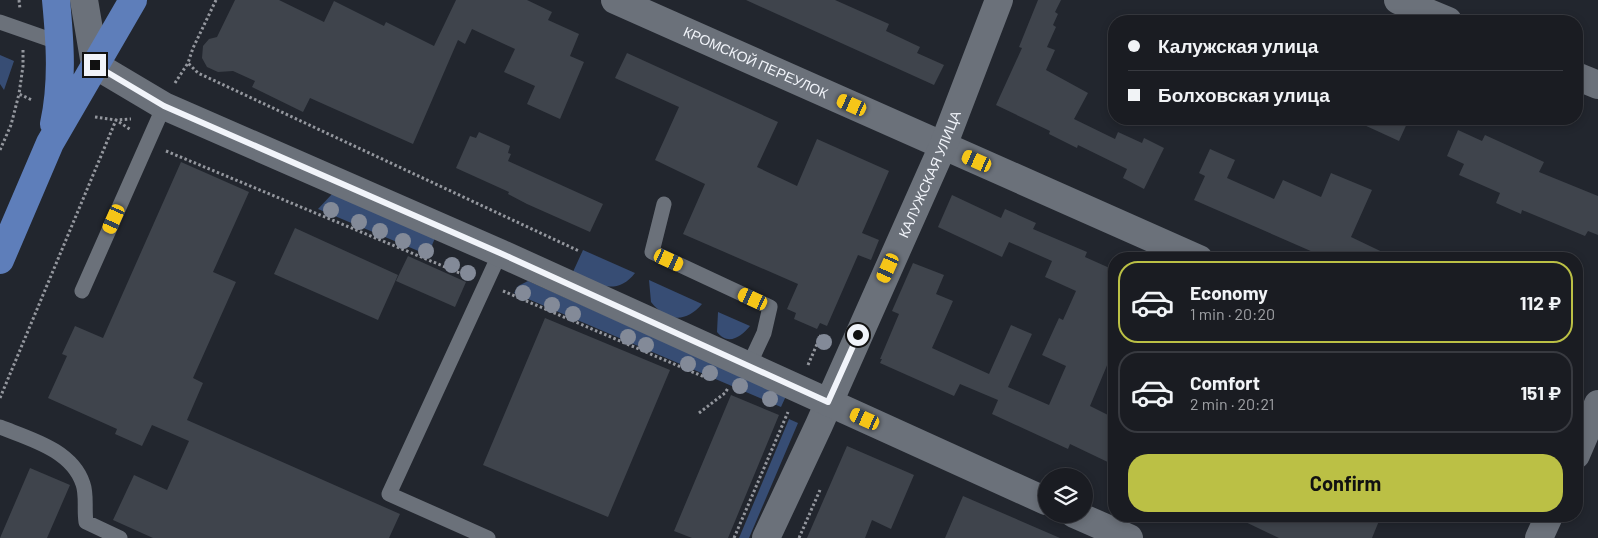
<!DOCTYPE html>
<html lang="en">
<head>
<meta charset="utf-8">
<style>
  :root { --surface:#1a1c22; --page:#23252a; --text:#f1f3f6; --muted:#9fa1a5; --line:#383a40; --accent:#bbc045 }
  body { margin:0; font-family:Barlow,sans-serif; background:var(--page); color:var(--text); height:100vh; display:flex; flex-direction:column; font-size:19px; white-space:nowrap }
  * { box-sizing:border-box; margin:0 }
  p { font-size:16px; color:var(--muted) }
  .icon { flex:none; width:28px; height:28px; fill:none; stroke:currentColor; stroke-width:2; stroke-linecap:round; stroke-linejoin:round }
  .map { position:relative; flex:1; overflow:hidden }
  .drawer { position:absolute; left:1108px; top:252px; width:475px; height:270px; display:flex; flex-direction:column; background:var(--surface); border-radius:20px; box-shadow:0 2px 8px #0003,0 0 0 1px var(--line) }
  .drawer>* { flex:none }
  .hud { position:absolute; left:1108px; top:15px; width:475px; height:110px; border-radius:20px; box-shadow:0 2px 8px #0003,0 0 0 1px var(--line); display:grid; align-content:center; height:110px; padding:0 20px; background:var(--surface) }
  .controls { position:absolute; left:1038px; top:468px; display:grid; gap:10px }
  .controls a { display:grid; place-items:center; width:55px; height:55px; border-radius:50%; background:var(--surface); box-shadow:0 2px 8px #0003,0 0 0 1px var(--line); font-size:25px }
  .end { position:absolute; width:22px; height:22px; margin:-11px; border:6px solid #f1f4fa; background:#111; box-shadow:0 0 0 2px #111 }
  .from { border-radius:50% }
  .car { position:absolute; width:15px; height:30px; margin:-15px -8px; border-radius:6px; box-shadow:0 0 4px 1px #0007; background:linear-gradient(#f5c518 24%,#345 0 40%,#f5c518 0 76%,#345 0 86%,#f5c518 0) }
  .hud b { display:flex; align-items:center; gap:18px; height:48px; font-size:19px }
  .hud b+b { border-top:1px solid var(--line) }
  .hud i { width:12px; height:12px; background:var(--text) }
  ul { padding:9px 0 0; list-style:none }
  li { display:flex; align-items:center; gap:15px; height:82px; margin:0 10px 8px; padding:0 10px; border:2px solid var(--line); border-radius:20px }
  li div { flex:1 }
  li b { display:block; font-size:19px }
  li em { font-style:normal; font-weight:700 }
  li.active { border-color:var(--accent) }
  li>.icon { width:45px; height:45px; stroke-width:1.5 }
  .primary-button { display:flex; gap:10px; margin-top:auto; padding:10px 20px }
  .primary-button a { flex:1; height:58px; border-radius:20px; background:var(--accent); color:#111; font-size:20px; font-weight:700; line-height:58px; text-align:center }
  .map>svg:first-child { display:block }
</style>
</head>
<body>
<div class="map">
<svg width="1598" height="538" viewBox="0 0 1598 538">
  <rect width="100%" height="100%" fill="#22262e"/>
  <path fill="#374d74" d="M0,55L14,61L4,90L0,84Z
    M333,193L435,238L428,255L318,209Z
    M583,250L635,273C617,297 594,284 572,274Z
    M649,280L702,304C686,323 667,322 651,302Z
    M528,281L786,396L781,407L514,293L518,286Z
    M718,312L750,326C741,337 728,346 717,332Z
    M789,419L798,423L749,538H739Z"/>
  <path fill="#3f444c" d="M235,0H279L324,22L334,1L384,26L386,22L434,46L456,0H527L552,12L548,20L579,34L570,56L584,62L560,119L527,104L535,86L504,72L515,49L472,29L465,44L458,40L413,144L310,98L303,112L252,87L255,81L233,71L218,72L207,67L202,58L203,46L209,39L217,37Z
    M746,0H835L889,24L886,31L920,47L917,53L944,65L934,85Z
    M1038,0H1061L1055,12L1058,14L1053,25L1056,27L1047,47L1055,50L1046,70L1088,93L1074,119L1115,139L1118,132L1142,143L1144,138L1164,148L1144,189L1123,178L1127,169L1078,145L1077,148L1049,134L1050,131L996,105L1022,48L1019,47Z
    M627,53L778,122L757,167L797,186L817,139L889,171L862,233L879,240L871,260L858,255L827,326L820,323L817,329L794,319L796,313L787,309L798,284L683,234L705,184L655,160L679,107L615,78Z
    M1351,119H1409L1399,141Z
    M1458,130L1482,141L1485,135L1544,162L1539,172L1598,196V235L1588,231L1585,236L1522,210L1521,214L1496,203L1500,193L1459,175L1464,164L1447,156Z
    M479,132L510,146L508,153L511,154L508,161L603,204L590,232L527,204L508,194L509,192L456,168L470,136L476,138Z
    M1210,149L1235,160L1227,178L1274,199L1283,180L1321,197L1331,173L1372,190L1351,237L1397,259H1329L1194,200L1205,176L1199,173Z
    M181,162L249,192L213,272L236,282L193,378L203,383L187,420L400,514L389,538H153L113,520L134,475L167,490L189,441L152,425L142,446L115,434L117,429L48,398L67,356L62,354L75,326L103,338Z
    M952,195L1001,218L1005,209L1036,223L1033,229L1087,252L1085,257L1114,270V366L1108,363L1090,406L1114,418V465L1070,444L1068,449L992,414L998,400L960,384L954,396L880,363L882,359H880L899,314L892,311L913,263L944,275L936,294L953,301L932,348L989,374L1011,325L1032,334L1008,387L1049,405L1066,366L1042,355L1059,318L1063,320L1076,291L1045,277L1052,261L1009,242L1002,257L938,227Z
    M295,228L398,275L378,320L274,274Z
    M408,256L466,282L455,307L396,281Z
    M545,318L670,370L608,517L483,465Z
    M731,395L779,415L728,538H692L674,531Z
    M847,446L914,475L891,529L872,520L865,538H807Z
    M30,468L70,485L47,538H0Z
    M963,496L1060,538H945Z
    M1233,516H1381L1372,538H1279Z"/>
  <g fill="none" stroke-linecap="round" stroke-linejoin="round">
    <path stroke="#94979e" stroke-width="3" stroke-dasharray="2.5 2.5" stroke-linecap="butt" d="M19,0L20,9
      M216,0L193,48L188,63L198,73L579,251
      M23,50V66L19,94L32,100
      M175,83L188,63
      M95,117L116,120L131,130
      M0,150L11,125L19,94
      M166,151L467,276
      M503,291L709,379
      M808,365L821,335
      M0,398L116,120L131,119
      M699,413L725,393L728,388
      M734,538L788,412
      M799,538L820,490"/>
    <path stroke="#6b717a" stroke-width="15" d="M0,22L60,43
      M664,204L652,252L770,307L764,333L749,365
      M82,291L164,106
      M0,427C30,439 72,450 83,484C87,495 84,510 86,522L120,538
      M488,538L389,494L500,253"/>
    <g stroke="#6b717a" stroke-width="28">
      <path id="s1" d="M615,0L1199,259"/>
      <path d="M1576,455L1598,404"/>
      <path id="s2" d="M766,538L819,425L943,146L999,0"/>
      <path d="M1539,538L1549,516"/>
    </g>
    <path stroke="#6b717a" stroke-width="28" d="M84,0L95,65L164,106L500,253L1046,501
      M1398,0L1448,21
      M1576,76L1598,85
      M1074,514L1129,538"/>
    <path stroke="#5e7eba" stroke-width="28" d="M54,124C63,82 60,42 56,0
      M0,260L50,143L133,0"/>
  </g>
  <g fill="#838a98">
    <circle cx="331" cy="210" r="8"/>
    <circle cx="359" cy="222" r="8"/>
    <circle cx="380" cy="231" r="8"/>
    <circle cx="403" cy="241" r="8"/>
    <circle cx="426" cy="251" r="8"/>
    <circle cx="452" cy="265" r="8"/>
    <circle cx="468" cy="273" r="8"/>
    <circle cx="523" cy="293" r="8"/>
    <circle cx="552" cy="305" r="8"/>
    <circle cx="573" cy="314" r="8"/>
    <circle cx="628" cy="337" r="8"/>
    <circle cx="824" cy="342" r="8"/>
    <circle cx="646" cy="345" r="8"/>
    <circle cx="688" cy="364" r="8"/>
    <circle cx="710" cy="373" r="8"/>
    <circle cx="740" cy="386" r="8"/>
    <circle cx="770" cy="399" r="8"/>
  </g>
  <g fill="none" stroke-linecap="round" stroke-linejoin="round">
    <path stroke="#f1f4fa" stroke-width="6" d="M95,65L164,106L500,253L828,402L858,335"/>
  </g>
  <g text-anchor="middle" stroke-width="4" stroke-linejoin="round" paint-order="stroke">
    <g font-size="14" fill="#f1f4fa" stroke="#0d0f13">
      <text dy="5" stroke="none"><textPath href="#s1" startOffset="154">КРОМСКОЙ ПЕРЕУЛОК</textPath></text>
      <text dy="5" stroke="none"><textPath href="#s2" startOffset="399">КАЛУЖСКАЯ УЛИЦА</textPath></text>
    </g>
  </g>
</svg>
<div class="controls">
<a><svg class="icon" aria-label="layers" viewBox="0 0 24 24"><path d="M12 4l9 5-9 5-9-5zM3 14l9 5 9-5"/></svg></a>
</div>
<i class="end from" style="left:858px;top:335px"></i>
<i class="end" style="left:95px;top:65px"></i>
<i class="car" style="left:852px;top:105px;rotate:294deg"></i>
<i class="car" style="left:977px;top:161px;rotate:294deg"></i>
<i class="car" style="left:114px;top:219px;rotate:204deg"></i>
<i class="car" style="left:669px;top:260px;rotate:115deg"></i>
<i class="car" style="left:888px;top:268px;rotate:204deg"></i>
<i class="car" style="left:753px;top:299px;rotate:295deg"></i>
<i class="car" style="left:865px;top:419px;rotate:294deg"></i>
<div class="hud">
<b><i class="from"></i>Калужская улица</b>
<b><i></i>Болховская улица</b>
</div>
<section class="drawer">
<ul>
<li class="active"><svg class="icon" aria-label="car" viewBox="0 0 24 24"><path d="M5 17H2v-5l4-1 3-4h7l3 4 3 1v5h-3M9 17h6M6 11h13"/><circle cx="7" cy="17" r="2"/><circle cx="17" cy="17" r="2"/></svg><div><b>Economy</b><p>1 min · 20:20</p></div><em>112 ₽</em></li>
<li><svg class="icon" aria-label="car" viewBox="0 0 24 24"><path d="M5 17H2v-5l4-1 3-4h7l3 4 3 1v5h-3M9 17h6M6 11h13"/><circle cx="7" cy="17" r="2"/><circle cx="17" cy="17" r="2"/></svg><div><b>Comfort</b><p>2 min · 20:21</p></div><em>151 ₽</em></li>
</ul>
<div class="primary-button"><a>Confirm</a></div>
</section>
</div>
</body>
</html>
